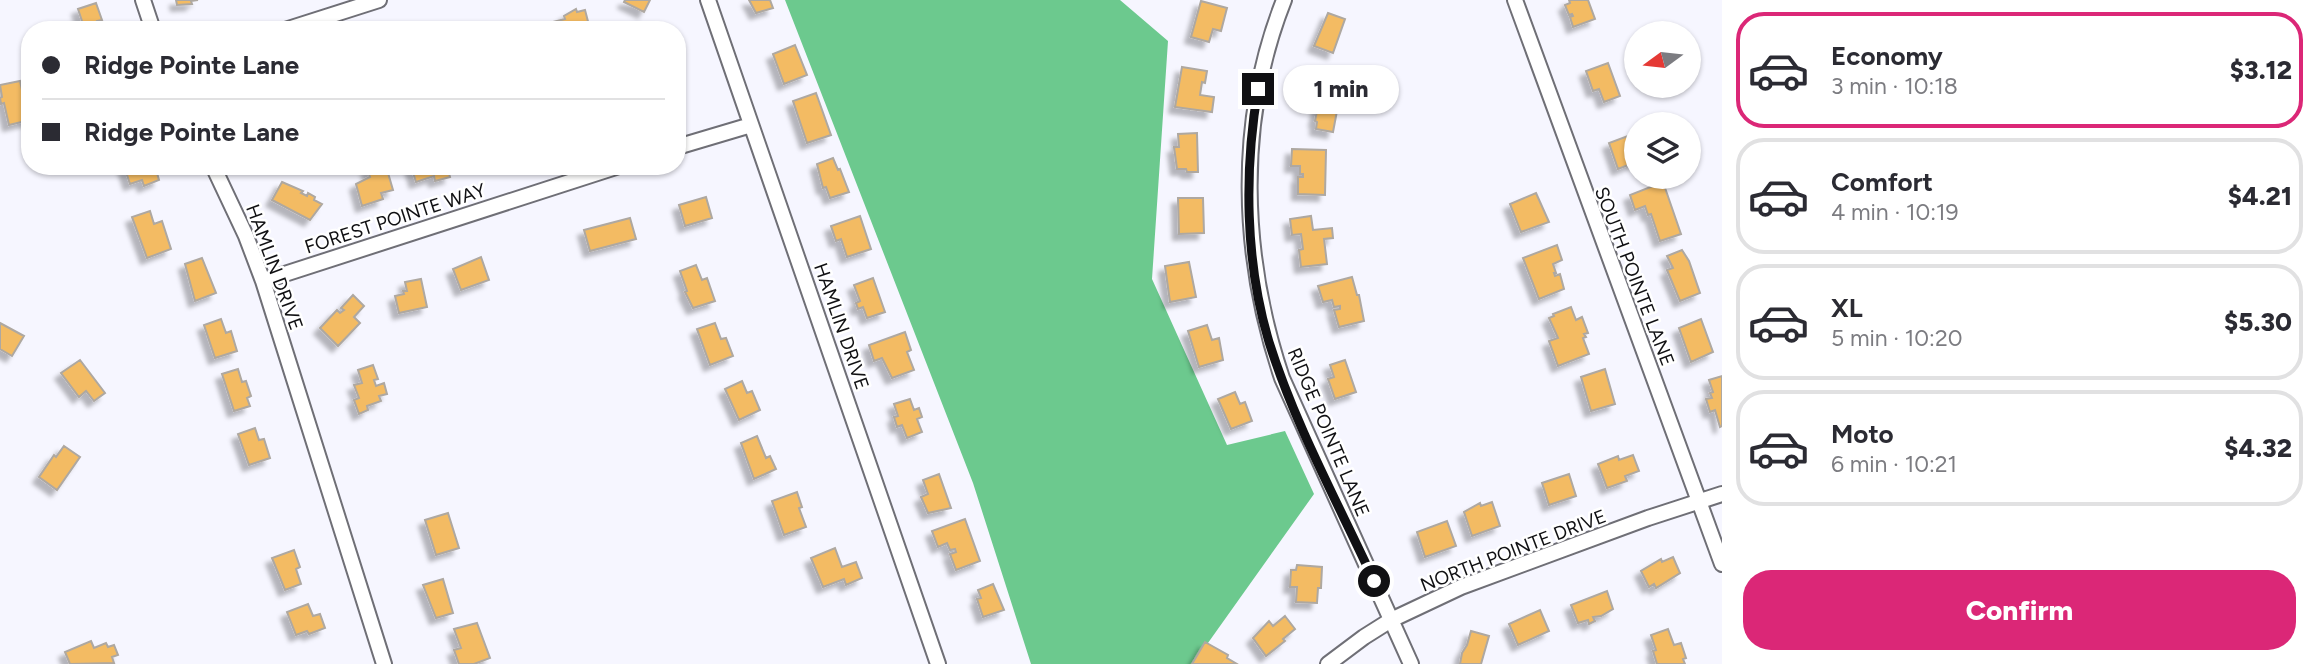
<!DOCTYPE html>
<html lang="en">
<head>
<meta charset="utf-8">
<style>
  :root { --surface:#fff; --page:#f7f7f7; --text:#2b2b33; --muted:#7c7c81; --line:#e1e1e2; --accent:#db2777 }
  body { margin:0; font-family:Figtree,sans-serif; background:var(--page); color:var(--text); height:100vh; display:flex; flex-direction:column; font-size:26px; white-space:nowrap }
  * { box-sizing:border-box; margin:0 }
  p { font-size:23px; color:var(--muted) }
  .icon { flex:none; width:38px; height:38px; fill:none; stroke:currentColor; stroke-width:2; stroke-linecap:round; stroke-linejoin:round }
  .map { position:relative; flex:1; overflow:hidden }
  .details { display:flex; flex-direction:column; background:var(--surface); width:595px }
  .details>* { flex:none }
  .banner { position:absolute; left:21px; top:21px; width:665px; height:154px; border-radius:28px; box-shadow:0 2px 5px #0004; display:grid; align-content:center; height:154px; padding:0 21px; background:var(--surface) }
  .needle { width:46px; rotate:255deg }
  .buttons { position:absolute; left:1624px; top:21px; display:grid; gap:14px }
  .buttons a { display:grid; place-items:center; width:77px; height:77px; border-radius:50%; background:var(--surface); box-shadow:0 2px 5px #0004; font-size:35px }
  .end { position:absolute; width:32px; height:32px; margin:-16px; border:9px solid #101013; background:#fff; box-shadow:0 0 0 4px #fff }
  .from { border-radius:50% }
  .bubble { position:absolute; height:49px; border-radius:24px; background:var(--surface); box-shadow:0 2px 5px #0004; font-size:23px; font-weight:800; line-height:49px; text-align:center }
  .banner b { display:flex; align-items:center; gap:24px; height:66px; font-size:26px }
  .banner b+b { border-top:2px solid var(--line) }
  .banner i { width:18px; height:18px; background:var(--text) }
  ul { padding:12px 0 0; list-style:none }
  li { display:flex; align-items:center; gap:21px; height:116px; margin:0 14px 10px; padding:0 7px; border:4px solid var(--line); border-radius:28px }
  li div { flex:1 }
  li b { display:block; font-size:26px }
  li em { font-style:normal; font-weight:800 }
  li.selected { border-color:var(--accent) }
  li>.icon { width:63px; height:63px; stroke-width:1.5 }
  .cta { display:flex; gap:14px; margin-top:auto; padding:14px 21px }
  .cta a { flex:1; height:80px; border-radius:28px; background:var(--accent); color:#fff; font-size:28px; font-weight:800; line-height:80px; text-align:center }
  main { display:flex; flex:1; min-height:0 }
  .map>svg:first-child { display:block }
</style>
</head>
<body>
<main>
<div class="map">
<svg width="1722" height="664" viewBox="0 0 1722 664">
  <defs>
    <filter id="shadow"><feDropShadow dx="-6" dy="6" stdDeviation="2" flood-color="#0004"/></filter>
  </defs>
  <rect width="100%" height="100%" fill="#f6f6ff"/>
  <path fill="#6cc98e" d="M785,0H1120L1168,41L1152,279L1227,445L1285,431L1314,494L1193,664H1031L973,483Z"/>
  <path fill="#f3bb63" stroke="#aea8a1" stroke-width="2" filter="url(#shadow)" d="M176,0H198L191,1L192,4L177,5Z
    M625,0H650L644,12L624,2Z
    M749,0H770L773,8L756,13Z
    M1569,0H1588L1595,19L1573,27L1570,17L1573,16L1572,14L1569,15L1565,5L1570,3Z
    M1201,1L1227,8L1221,31L1213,29L1209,42L1191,37Z
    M96,3L102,20L97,21L98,25L105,23L107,30H85L78,9Z
    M576,9L577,12L585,10L590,29L555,30L553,22L565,19L564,16Z
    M1328,13L1345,19L1333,53L1314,46Z
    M795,45L807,75L784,84L773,54Z
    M1608,63L1620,96L1604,102L1599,89L1593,91L1586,71Z
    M1182,67L1207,71L1205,83L1202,82L1200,95L1214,97L1212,112L1175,107Z
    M1324,76L1361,83L1358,98L1340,95L1333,132L1316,129L1317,122L1315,121Z
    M20,81L26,108L30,107V120L9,125L4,103L1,104L0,98L2,97L0,85Z
    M816,93L831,135L807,143L793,101Z
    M1197,133L1198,172H1187L1186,169H1177L1174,147H1179L1178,134Z
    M1636,133V162L1618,169L1609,143Z
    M1292,149L1326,150L1325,195L1298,194V177H1303V174H1300V166H1291Z
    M833,158L838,170L840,169L849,192L830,198L826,187L823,188L817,164Z
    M124,166H155L159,180L144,186L142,180L130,184Z
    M374,166H386L393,190L381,193L383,199L362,206L356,184L370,177L367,168Z
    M411,166H447L450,177L435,181L434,176L416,182Z
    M282,182L303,191L301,193L307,196L308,193L315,197L314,200L322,204L310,220L272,200Z
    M1663,182L1681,234L1660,241L1651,214L1648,215L1645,206L1635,210L1630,195Z
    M1536,193L1549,222L1521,232L1510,204Z
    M706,197L712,218L685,226L679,205Z
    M1178,198H1203L1204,233L1179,234Z
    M150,211L154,224L162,221L171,249L147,258L132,217Z
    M860,216L871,249L847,257L841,239L836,241L831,226Z
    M1311,216L1313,230L1332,228L1333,238L1324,239L1327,264L1301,267L1299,250L1303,249L1301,234L1292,235L1290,219Z
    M630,218L636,239L590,251L584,230Z
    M1557,245L1562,260L1553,264L1556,273H1554L1555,276L1560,274L1564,289L1539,299L1523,258Z
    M1682,250L1689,261L1700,293L1680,301L1667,270L1673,268L1667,256Z
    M481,257L489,280L461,290L453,269Z
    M202,258L216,293L195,301L185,264Z
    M1189,262L1196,297L1170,302L1165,266Z
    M696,265L702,280L707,278L715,301L693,308L685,292L687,291L680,271Z
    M1352,277L1357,295H1359L1364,321L1339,327L1334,310L1340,309V306L1334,307L1332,300L1323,302L1318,286Z
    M873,278L885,312L867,318L863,307L858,309L856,303L860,301L854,285Z
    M421,279L427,307L399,313L395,296L404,294L403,291H407L405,282Z
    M353,295L364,306L354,317L360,323L338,346L320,328L337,310L340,313L344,310L341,308Z
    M1571,307L1576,320L1582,317L1588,333L1584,334L1586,337L1583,338L1589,354L1558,366L1549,341L1558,338L1549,318L1554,316L1553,314Z
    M221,319L226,333L231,331L237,351L215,358L204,325Z
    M1701,319L1713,352L1691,362L1679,328Z
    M0,323L24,336L12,356L0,349Z
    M715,323L721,339L726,338L733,356L710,365L697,329Z
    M1207,325L1212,340L1219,338L1223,360L1199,367L1188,331Z
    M905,332L911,350L907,352L914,370L892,378L882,358L874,361L869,345Z
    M80,360L105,393L94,401L86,391L79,397L61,373Z
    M1345,360L1356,392L1335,399L1328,379L1334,377L1330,365Z
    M373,365L378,379L374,380L376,386L384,383L387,394L379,396L381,401L367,406L368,410L359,414L354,400L359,398L354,385L362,383L358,370Z
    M238,369L242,382L246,381L251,396L247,398L250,406L234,411L222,374Z
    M1605,369L1615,404L1591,411L1581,377Z
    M1722,376V426L1720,427L1715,410L1710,412L1706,399L1712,398L1710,393L1713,392L1709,380Z
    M742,381L747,393L752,391L760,410L739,420L725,389Z
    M1235,392L1240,404L1245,402L1252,421L1231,429L1218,399Z
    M910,399L914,410L919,408L922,417L917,419L922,432L907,438L902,425L897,427L894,417L898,416L894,404Z
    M255,428L259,440L264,439L270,458L249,465L238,434Z
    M757,436L766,458L770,456L776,469L754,479L741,443Z
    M64,446L80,457L57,490L39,477L54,455L56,457Z
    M1633,455L1639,471L1625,476L1627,481L1607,488L1598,464L1618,456L1619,460Z
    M939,474L951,508L928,513L921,497L928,494L923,480Z
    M1569,474L1576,496L1549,505L1542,483Z
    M797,492L802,507L799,508L806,527L784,535L772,501Z
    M1492,502L1500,526L1472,536L1464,512L1480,503L1481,506Z
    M448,513L459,548L436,555L425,520Z
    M965,519L980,561L956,570L950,554L956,552L955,549L950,550L947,543L938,547L932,531Z
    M1447,521L1456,546L1425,557L1417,532Z
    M835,548L842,567L856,562L862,578L846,585L844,579L823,587L811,558Z
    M294,550L300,567L296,569L301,584L285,590L272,558Z
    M1673,557L1680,573L1656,588L1654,584L1649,587L1641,571L1661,559L1662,562Z
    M1297,565L1322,567L1321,588H1318L1317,603L1296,602L1297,587H1290L1291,570H1296Z
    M443,579L453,613L436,618L423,585Z
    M993,584L1004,610L983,617L977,599L981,598L978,590Z
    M1607,591L1613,609L1601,616L1593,617L1595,621L1589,624L1588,620L1578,623L1571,605Z
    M308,604L313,616L320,614L325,628L309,634L307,631L296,635L287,612Z
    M1540,610L1549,631L1518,645L1509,624Z
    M1285,616L1295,629L1283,639L1285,641L1266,656L1253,638L1269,621L1273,626Z
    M477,623L490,658L474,664H459L454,650L461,648L454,629Z
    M1668,629L1674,645L1681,643L1686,658L1683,659L1685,664H1657L1653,651L1656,650L1651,635Z
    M1471,631L1489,636L1481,664H1460L1462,653L1467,645Z
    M91,641L94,648L106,643L108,647L114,645L118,655L112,657L114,663L70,664L65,652Z
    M1205,642L1228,655L1227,658L1237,664H1192Z"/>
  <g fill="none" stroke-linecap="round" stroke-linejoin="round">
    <defs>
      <path id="minor" d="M143,0L153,30
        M708,0L938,664
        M1284,0C1236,121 1241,256 1282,378L1411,664
        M1515,0L1722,564
        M285,30L379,0
        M677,147L751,125
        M213,166L246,236L263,281L384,664
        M263,281L619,166
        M1328,664L1364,637L1391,620L1461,587L1648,518L1722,494"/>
    </defs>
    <use href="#minor" stroke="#6f6f76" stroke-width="18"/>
    <use href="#minor" stroke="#fff" stroke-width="14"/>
  </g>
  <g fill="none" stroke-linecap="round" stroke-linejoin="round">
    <path stroke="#101013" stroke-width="9" d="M1258,89C1244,171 1245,262 1269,342C1295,425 1338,503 1374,581"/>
  </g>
  <g text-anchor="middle" stroke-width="5" stroke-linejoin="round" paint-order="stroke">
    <g font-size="19" fill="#101013" stroke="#fff">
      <text transform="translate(395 218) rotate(-18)" y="7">FOREST POINTE WAY</text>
      <text transform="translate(275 267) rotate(70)" y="7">HAMLIN DRIVE</text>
      <text transform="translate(1635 276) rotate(69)" y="7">SOUTH POINTE LANE</text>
      <text transform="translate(842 326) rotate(71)" y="7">HAMLIN DRIVE</text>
      <text transform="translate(1329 432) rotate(67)" y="7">RIDGE POINTE LANE</text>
      <text transform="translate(1513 550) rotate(-21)" y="7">NORTH POINTE DRIVE</text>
    </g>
  </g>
</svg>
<div class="buttons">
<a><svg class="needle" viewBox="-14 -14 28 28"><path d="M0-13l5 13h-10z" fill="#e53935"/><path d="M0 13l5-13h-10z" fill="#7c7c81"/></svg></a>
<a><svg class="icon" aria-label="layers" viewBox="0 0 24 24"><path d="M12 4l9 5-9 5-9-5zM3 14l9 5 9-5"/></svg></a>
</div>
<i class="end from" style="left:1374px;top:581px"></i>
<i class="end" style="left:1258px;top:89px"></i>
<div class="bubble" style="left:1283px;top:65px;width:116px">1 min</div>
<div class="banner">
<b><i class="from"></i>Ridge Pointe Lane</b>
<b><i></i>Ridge Pointe Lane</b>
</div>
</div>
<section class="details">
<ul>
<li class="selected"><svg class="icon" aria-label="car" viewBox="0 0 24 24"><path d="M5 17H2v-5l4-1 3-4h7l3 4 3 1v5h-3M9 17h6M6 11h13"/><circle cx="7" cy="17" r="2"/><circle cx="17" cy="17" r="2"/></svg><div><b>Economy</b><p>3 min · 10:18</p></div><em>$3.12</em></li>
<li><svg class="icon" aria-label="car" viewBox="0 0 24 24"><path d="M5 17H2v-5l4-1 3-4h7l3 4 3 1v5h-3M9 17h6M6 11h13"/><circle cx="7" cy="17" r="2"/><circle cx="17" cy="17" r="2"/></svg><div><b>Comfort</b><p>4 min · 10:19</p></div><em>$4.21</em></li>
<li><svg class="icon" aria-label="car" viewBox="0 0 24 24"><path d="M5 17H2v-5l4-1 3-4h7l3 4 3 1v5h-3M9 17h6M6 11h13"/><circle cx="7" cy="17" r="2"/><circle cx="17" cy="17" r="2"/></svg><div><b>XL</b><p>5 min · 10:20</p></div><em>$5.30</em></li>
<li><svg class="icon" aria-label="car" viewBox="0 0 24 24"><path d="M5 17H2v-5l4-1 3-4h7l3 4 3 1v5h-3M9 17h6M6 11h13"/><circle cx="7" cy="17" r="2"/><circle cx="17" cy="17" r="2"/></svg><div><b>Moto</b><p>6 min · 10:21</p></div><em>$4.32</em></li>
</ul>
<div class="cta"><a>Confirm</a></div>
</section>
</main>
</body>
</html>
